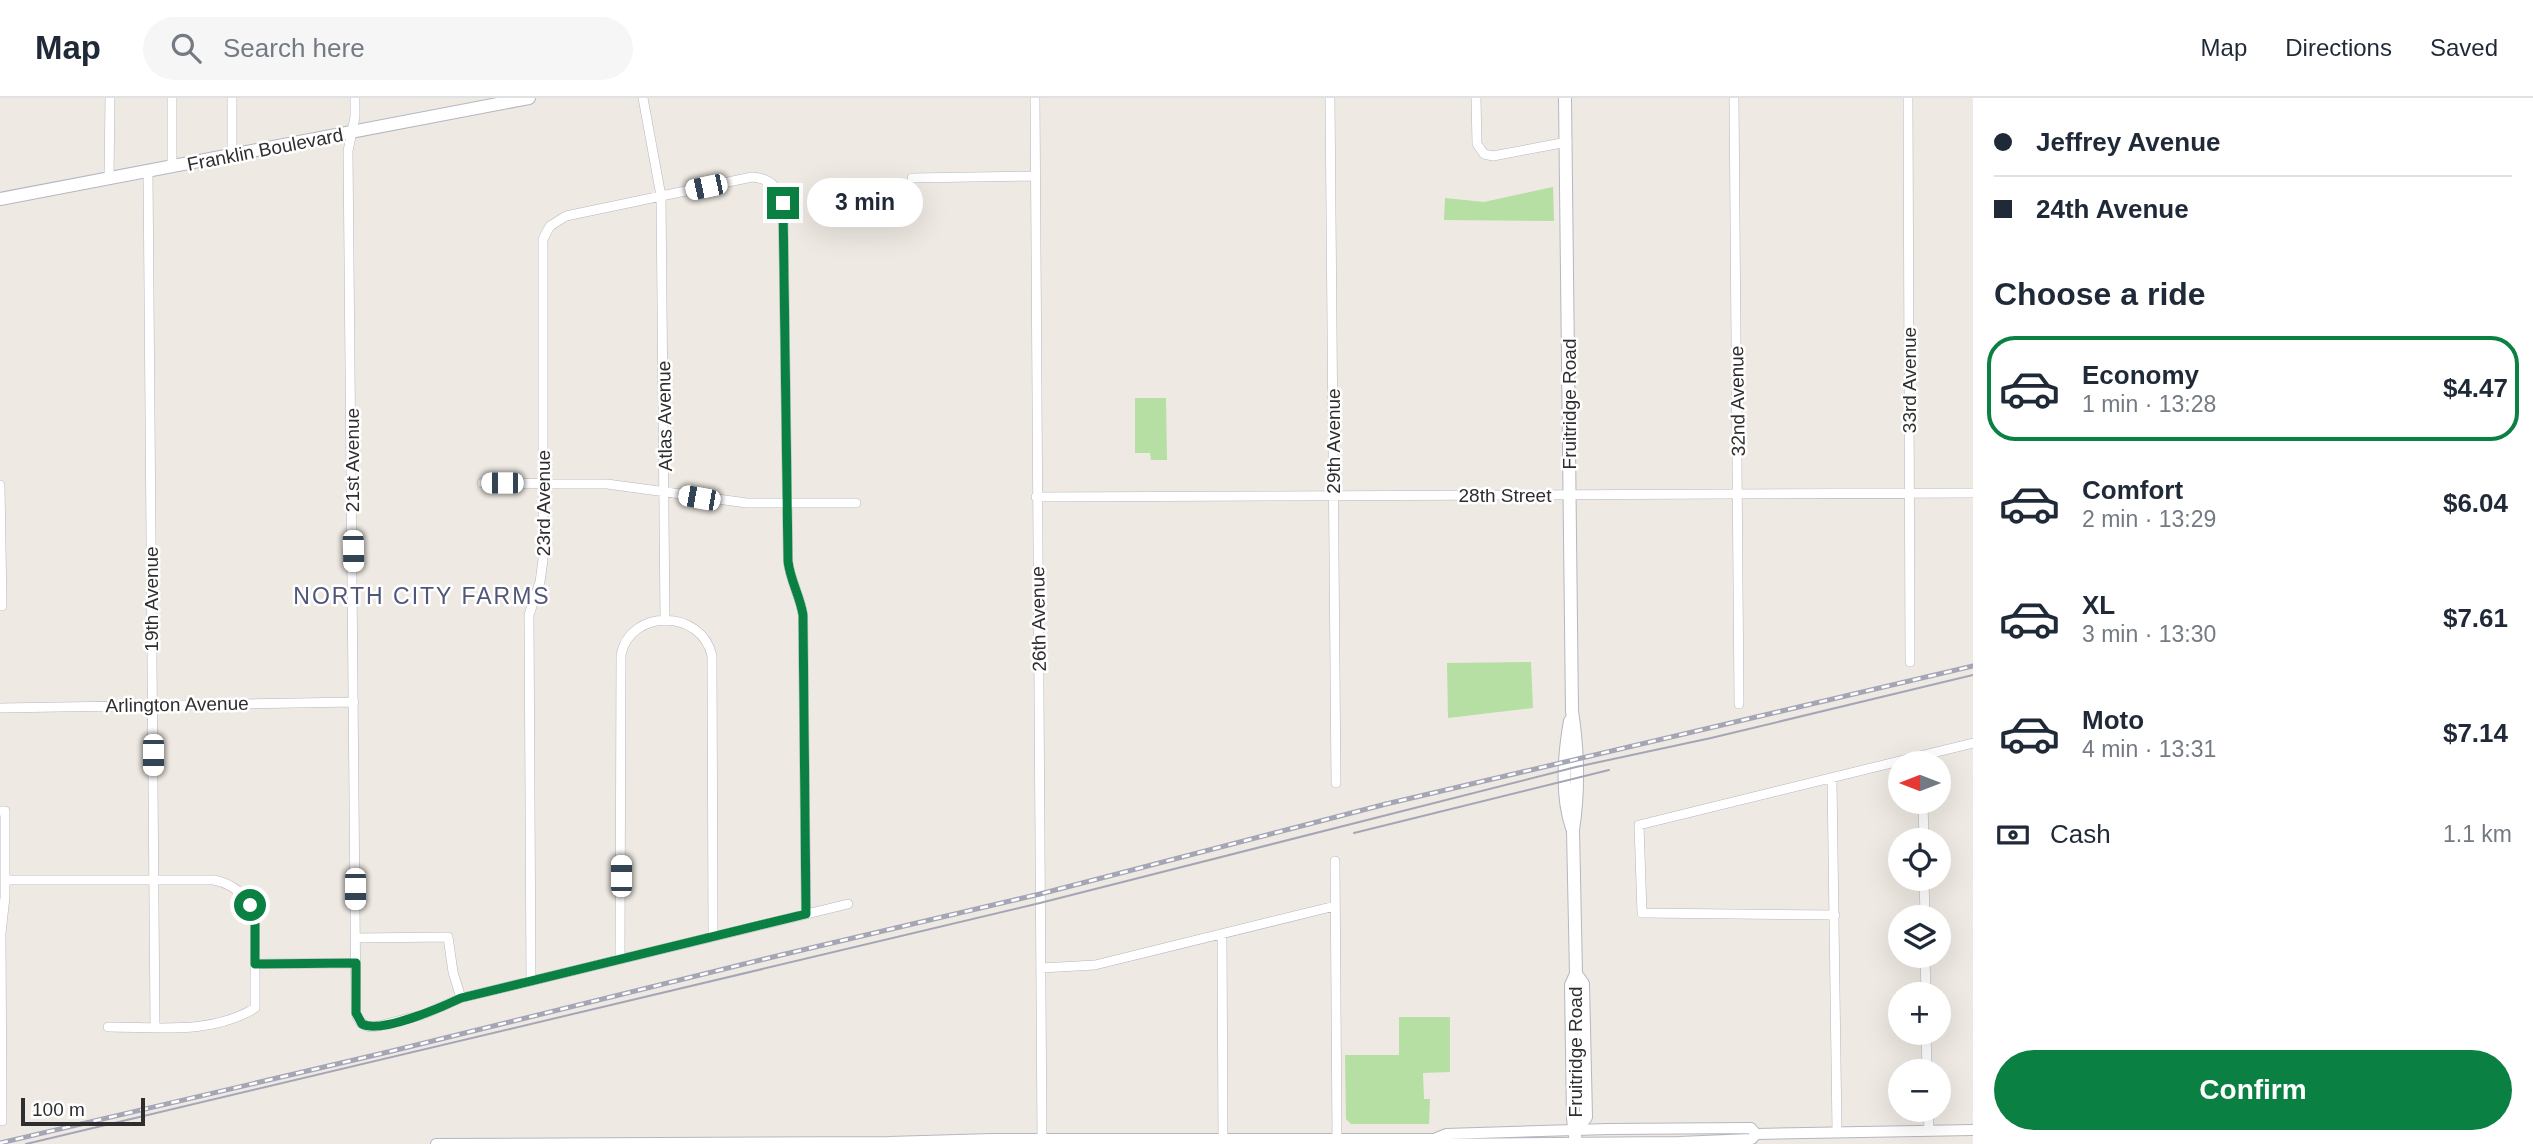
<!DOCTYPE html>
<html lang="en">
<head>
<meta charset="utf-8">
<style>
  :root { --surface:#fff; --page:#f6f6f7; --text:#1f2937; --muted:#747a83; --line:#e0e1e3; --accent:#0b8043 }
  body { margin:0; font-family:Arial,sans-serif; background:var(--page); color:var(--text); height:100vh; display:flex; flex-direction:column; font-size:26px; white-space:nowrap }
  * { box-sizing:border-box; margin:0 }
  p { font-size:23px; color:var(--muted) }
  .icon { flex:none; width:38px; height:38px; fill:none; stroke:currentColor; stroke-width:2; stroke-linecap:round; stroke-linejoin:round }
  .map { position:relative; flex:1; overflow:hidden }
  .panel { display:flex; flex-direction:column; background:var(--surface); width:560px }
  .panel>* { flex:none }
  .top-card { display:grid; align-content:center; height:154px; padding:0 21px; background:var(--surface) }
  .needle { width:46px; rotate:270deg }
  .buttons { position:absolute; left:1888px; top:653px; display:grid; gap:14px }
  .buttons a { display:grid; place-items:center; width:63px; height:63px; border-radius:50%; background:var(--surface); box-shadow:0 7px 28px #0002; font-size:35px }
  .scale { position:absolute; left:21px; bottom:18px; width:124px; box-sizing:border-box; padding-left:7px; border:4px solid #2e2e2e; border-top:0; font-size:19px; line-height:24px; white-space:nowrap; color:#2e2e2e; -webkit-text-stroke:5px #fff; paint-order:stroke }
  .end { position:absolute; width:32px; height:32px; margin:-16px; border:9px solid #0b8043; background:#fff; box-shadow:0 0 0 4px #fff }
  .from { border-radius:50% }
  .bubble { position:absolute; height:49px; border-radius:24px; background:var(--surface); box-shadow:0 7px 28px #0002; font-size:23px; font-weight:700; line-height:49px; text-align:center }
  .car { position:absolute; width:21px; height:42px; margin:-21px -10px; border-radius:9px; box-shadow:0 0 5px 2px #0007; background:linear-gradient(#fff 24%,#345 0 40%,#fff 0 76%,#345 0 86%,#fff 0) }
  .top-card b { display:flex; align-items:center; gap:24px; height:66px; font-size:26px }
  .top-card b+b { border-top:2px solid var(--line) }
  .top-card i { width:18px; height:18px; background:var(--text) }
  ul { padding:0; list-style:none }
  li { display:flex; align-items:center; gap:21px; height:105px; margin:0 14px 10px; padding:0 7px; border:4px solid transparent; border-radius:28px }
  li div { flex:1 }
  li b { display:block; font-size:26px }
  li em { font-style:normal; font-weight:700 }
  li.current { border-color:var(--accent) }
  li>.icon { width:63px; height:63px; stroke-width:1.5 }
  h2 { padding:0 21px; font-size:32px; line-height:84px }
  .pay { display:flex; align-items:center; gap:18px; height:77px; padding:0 21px; font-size:26px }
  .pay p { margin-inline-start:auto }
  .cta { display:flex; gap:14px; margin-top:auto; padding:14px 21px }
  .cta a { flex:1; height:80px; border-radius:42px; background:var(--accent); color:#fff; font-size:28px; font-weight:700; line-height:80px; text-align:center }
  header { display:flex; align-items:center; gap:42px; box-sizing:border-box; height:98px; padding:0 35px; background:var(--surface); border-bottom:2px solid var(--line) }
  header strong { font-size:33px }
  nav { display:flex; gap:38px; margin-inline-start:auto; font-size:24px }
  .search { width:490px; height:63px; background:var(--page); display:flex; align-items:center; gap:18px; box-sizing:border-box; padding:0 24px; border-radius:38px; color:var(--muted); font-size:26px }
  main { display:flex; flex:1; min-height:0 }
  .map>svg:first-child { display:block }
</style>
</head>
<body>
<header>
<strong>Map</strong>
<div class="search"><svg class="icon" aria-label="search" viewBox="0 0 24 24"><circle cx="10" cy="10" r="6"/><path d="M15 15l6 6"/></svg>Search here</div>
<nav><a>Map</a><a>Directions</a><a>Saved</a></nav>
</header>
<main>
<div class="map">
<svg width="1973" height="1046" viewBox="0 0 1973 1046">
  <rect width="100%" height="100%" fill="#eee9e2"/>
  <path fill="#b5dfa3" d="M1553,89L1554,123L1444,122L1445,100L1484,104Z
    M1135,300H1166L1167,362H1151L1150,355H1135Z
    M1531,564L1533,610L1448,620L1447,565Z
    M1399,919H1450V974L1423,975L1424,1001H1430L1429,1026H1351L1346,1021L1345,957H1399Z"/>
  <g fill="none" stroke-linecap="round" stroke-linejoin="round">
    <defs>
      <path id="minor" d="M232,0V58
        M355,0V19L348,53L356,915C358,924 364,929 374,929L422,917L461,900L848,806
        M643,0L661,98L665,523
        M1035,0L1042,1042
        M1330,0L1336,685
        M1476,0L1477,46L1484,56L1493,58L1567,44
        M1734,0L1739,606
        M1908,0L1910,564
        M172,69V0
        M148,73L155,929
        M109,80L110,0
        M912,80L1036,78
        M482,385L607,386L747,405H856
        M0,387L2,508H0
        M1036,399L1973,395
        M0,610L354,604
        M1832,682L1837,1033
        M1923,704L1924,742
        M0,713H5V799L1,835L2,1023
        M1335,763L1337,1042
        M1924,780L1925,819
        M5,782H214C238,787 251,802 255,826V910C211,937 157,929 108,929
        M1835,817L1642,815L1639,727L1973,645
        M1222,836L1223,1042
        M356,840L448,839L453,874L461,900
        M1925,858L1926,896
        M620,861L621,557C630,510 702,511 712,558L713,839
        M255,866L356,865
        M1041,870L1095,867L1335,808
        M531,883L529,517L540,484L543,462V141L550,128L566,118L752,79C769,80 779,89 783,105L788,463C790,482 800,498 803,517L806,816
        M1926,934L1927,973
        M1928,1012L1929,1032"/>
      <path id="tertiary" d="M1434,1041L1442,1046L1679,1044L1752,1041L1756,1036L1973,1032
        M436,1046L889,1044L992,1041H1434L1446,1036L1608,1031L1751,1030L1756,1036"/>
      <path id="secondary" d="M1565,0L1572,613C1578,652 1579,693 1573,732L1576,876L1571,887L1573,1020L1576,1046
        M0,101L529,0
        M1570,623C1564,657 1561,698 1572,730
        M1576,1032L1586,1019L1583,886L1576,876"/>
    </defs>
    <use href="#minor" stroke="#b5b7c0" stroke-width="10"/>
    <use href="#tertiary" stroke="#b5b7c0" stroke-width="12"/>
    <use href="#secondary" stroke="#b5b7c0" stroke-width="14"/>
    <use href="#minor" stroke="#fff" stroke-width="9"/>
    <use href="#tertiary" stroke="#fff" stroke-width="10"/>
    <use href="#secondary" stroke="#fff" stroke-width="12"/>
    <path stroke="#a4a6b6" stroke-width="2" d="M1354,735L1609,672
      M26,1046L1040,805L1576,669L1711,640L1973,577"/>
    <defs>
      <path id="rail" d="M0,1045L388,954L781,857L1040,796L1386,706L1973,568"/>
    </defs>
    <use href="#rail" stroke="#a4a6b6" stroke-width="5"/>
    <use href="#rail" stroke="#fff" stroke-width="2.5" stroke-dasharray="8" stroke-linecap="butt"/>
  </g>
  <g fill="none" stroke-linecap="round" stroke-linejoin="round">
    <path stroke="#0b8043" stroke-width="9" d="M250,807L255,826V866L356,865V915L362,926C381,936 442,909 461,900L806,816L803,517C800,498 790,482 788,463L783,105"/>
  </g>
  <g text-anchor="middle" stroke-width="5" stroke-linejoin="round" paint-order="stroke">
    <g font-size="19" fill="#2e2e2e" stroke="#fff">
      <text transform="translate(265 51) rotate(-11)" y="7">Franklin Boulevard</text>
      <text transform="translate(1909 282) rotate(-90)" y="7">33rd Avenue</text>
      <text transform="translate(1737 303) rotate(-91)" y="7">32nd Avenue</text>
      <text transform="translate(1569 306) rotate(-90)" y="7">Fruitridge Road</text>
      <text transform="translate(664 318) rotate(-91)" y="7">Atlas Avenue</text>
      <text transform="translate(1333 343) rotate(-90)" y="7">29th Avenue</text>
      <text transform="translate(352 362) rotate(-90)" y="7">21st Avenue</text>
      <text x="1505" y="404">28th Street</text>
      <text transform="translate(543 405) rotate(-90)" y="7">23rd Avenue</text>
      <text transform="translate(151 501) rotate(-90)" y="7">19th Avenue</text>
      <text transform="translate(1038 521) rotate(-91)" y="7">26th Avenue</text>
      <text transform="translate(177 606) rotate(-1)" y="7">Arlington Avenue</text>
      <text transform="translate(1575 954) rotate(-90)" y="7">Fruitridge Road</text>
    </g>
    <g font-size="23" letter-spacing="2" fill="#51567b" stroke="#fff">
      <text x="422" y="506">NORTH CITY FARMS</text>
    </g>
  </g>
</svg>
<div class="buttons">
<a><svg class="needle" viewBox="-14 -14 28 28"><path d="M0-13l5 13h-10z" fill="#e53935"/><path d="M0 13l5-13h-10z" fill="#747a83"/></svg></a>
<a><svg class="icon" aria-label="locate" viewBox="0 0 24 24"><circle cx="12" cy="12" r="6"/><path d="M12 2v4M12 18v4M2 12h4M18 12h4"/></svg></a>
<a><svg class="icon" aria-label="layers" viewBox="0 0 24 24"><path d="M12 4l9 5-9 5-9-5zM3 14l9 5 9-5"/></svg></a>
<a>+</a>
<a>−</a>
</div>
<div class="scale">100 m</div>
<i class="end from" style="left:250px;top:807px"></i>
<i class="end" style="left:783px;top:105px"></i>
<div class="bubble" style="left:807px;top:80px;width:116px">3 min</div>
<i class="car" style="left:706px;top:89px;rotate:258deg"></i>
<i class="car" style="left:502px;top:385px;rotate:270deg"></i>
<i class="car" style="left:699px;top:400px;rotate:280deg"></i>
<i class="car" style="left:353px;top:453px;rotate:179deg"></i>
<i class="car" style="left:153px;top:657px;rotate:180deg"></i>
<i class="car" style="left:621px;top:778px;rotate:0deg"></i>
<i class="car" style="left:355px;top:791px;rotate:180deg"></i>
</div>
<section class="panel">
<div class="top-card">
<b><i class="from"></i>Jeffrey Avenue</b>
<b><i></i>24th Avenue</b>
</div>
<h2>Choose a ride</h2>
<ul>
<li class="current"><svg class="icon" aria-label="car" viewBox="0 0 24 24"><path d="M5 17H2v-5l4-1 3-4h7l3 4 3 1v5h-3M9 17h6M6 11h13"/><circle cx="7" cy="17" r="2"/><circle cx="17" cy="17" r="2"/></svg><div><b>Economy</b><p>1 min · 13:28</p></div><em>$4.47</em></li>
<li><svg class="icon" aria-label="car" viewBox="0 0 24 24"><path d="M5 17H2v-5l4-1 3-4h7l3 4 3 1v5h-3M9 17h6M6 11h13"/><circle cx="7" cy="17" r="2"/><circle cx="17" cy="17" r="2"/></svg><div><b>Comfort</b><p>2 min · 13:29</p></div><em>$6.04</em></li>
<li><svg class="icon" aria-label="car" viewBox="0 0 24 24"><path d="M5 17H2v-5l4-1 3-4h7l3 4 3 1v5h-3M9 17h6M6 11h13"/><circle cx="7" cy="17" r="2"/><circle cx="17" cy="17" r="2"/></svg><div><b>XL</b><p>3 min · 13:30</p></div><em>$7.61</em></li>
<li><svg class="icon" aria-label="car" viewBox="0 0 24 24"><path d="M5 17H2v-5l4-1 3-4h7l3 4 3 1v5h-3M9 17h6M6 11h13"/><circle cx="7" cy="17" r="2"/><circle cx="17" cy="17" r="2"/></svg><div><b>Moto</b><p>4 min · 13:31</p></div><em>$7.14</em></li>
</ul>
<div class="pay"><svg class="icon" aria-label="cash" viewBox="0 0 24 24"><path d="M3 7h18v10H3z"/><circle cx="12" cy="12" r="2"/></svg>Cash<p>1.1 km</p></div>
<div class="cta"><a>Confirm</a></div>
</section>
</main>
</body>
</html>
